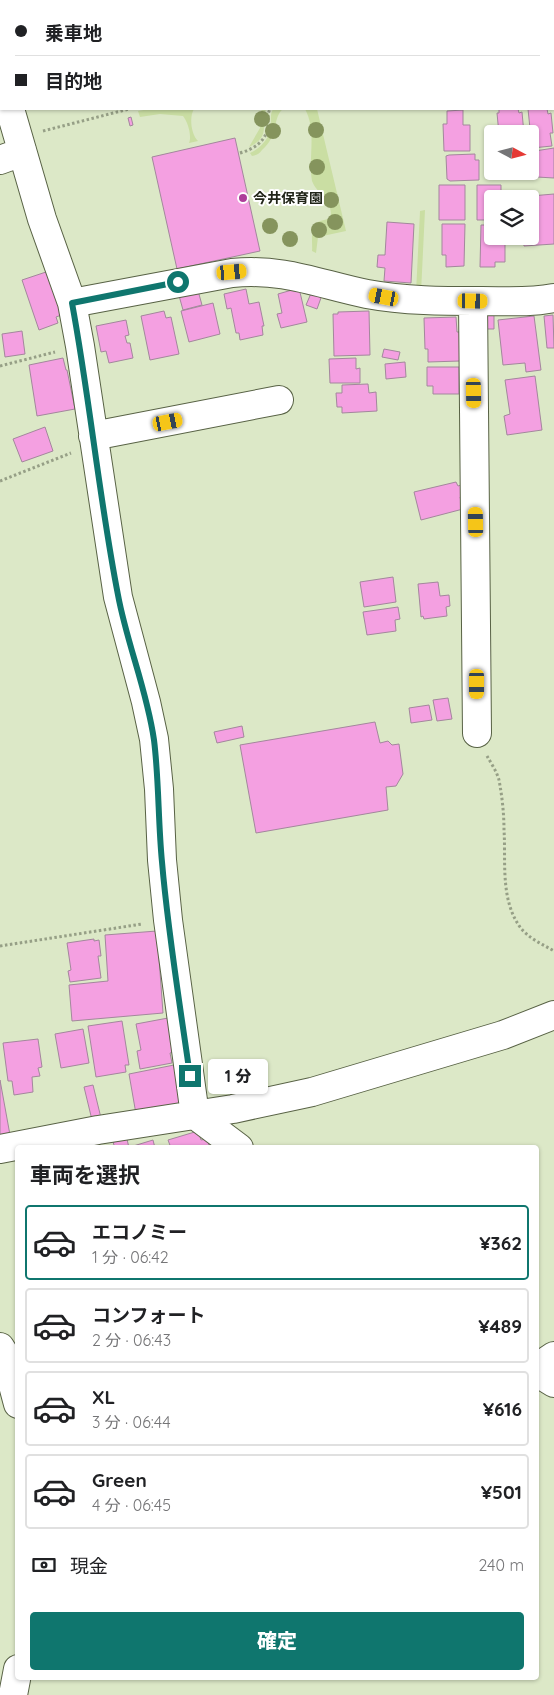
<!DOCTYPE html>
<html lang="ja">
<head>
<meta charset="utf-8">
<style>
  :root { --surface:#fff; --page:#f6f6f6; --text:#202124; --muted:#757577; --line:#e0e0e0; --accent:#0f766e }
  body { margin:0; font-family:Quicksand,"Noto Sans JP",sans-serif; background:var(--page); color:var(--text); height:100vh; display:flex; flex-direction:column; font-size:19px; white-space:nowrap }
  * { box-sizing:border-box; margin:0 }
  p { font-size:16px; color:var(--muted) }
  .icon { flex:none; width:28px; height:28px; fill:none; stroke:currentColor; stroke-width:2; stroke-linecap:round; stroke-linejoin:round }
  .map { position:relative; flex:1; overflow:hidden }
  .side { position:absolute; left:15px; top:1145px; width:524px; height:535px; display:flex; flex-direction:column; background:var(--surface); border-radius:5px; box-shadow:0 1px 4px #0004 }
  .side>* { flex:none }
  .hud { position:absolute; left:0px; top:0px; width:555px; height:110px; box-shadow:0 1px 4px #0004; display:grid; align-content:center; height:110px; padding:0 15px; background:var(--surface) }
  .needle { width:32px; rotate:97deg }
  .buttons { position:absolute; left:484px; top:125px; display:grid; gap:10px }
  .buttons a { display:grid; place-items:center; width:55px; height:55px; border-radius:5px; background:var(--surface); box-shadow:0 1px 4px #0004; font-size:25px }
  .end { position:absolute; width:22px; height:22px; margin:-11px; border:6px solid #0f766e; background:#fff; box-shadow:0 0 0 2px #fff }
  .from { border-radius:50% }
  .bubble { position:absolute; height:35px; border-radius:5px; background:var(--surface); box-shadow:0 1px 4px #0004; font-size:16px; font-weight:800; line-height:35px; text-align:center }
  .car { position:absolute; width:15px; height:30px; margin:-15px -8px; border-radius:6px; box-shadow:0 0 4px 1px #0007; background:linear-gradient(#f5c518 24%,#345 0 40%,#f5c518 0 76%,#345 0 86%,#f5c518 0) }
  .hud b { display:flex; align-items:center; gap:18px; height:48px; font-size:19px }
  .hud b+b { border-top:1px solid var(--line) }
  .hud i { width:12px; height:12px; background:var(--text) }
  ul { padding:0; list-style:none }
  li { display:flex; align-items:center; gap:15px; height:75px; margin:0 10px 8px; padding:0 5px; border:2px solid var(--line); border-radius:5px }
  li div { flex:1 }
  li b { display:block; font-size:19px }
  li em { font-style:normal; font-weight:800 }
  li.on { border-color:var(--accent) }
  li>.icon { width:45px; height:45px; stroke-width:1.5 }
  h2 { padding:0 15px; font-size:22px; line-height:60px }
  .pay { display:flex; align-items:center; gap:12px; height:55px; padding:0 15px; font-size:19px }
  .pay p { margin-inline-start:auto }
  .button { display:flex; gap:10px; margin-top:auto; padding:10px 15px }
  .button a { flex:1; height:58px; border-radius:5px; background:var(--accent); color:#fff; font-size:20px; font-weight:800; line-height:58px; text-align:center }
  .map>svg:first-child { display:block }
</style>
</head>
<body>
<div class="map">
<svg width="554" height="1695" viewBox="0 0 554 1695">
  <rect width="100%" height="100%" fill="#dce8c7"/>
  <path fill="#cadea3" d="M97,0H288V1H97Z
    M149,109H194C189,117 191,134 198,141L189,143C192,136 188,122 183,116L160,114L140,117L138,111Z
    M262,109H266C261,125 271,137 249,147L260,128V115Z
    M273,109H283C272,118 279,136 262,150C259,154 257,155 252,156L250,153C260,149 271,137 271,125C271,118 270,115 273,109Z
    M305,109H317L346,231L318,237L316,253L312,251C313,243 309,228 318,222C322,220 326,220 330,218C335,203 317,194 312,181C308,158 317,131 305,109Z
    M425,210L421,293H416L420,211Z"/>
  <path fill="#f4a0e1" stroke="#a3879c" d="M46,0H86V1H47Z
    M332,0H374L375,1H332Z
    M407,0H427V1H407Z
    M499,109H518L519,113L522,112L524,134H499L497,113H499Z
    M528,109H547L548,114L551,113L553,133H550L552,146L532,148Z
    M463,110V125H470V151H444L443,124H447V111Z
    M131,117L133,125L130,126L128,118Z
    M235,138L260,251L177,269L152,157Z
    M554,148V178L537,177L535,151Z
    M475,154V160H479V180L450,181L447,179L446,156L449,155Z
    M494,171H526V178L497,179L495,178Z
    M439,185H465V220H439Z
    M477,185H501V199H492V220H477Z
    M554,194V244L524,246L523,238H519L518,236H530V199H520L519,197Z
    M387,222L414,224L411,283L384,281L385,268L377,267L378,255H385Z
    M442,224H465L464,266L446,267V255H442Z
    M481,225H492V236H505V262H495V267H480Z
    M49,271L64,314L56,317L58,323L39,330L22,280Z
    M197,287L202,305L183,310L178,292Z
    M299,288L307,322L281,328L277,314L282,313L278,294Z
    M246,289L249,304L259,302L264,326H262L263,335L240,340L239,333H236L231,308L227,309L224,294Z
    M312,291L322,295L317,309L306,305Z
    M213,303L220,334L189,342L181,311Z
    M164,311L166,318L171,317L179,354L150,360L141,316Z
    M369,311L370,355L334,356L333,314H338V312Z
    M482,314H494V329H482Z
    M553,315L554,348H547L544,316Z
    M534,316L541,370L526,372L525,363L503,365L498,320Z
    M456,317L457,332H465V352H460V361L428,362V349H425L424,318Z
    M126,320L129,335L125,336L127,343H130L133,358L109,363L106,351L101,352L96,326Z
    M22,331L25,354L5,357L2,334Z
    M384,349L400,352L398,360L382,357Z
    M63,358L66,370H67L75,409L37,416L29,365Z
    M356,358V369L360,368V383H330L329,359Z
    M405,362L406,377L386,379L385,364Z
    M427,367H459V394H433V386H427Z
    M535,376L542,430L507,435L504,416L510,414L505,380Z
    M368,384L369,393L376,392L377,411L342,413V407H337L336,393H342V385Z
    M45,427L53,451L22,462L13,439Z
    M456,482L458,486L465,484L468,495L460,497L463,509L421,520L414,492Z
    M393,577L396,602L364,607L360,582Z
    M438,582L440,596L449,595L450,606L446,607L447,616L424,619L423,616L421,617L418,584Z
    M398,607L400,619L395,620L396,631L367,635L363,612Z
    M448,698L452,719L437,721L433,700Z
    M429,705L432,720L411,723L409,708Z
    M375,722L380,743L388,741L392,745L399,744L403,774L396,786L386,787L388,810L256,833L240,745Z
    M242,726L244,737L217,743L214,732Z
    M157,931L163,1013L72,1021L69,985L108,981L105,935Z
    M94,939V941L99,940L101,956H98L101,978L70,982L68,971L71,970L67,943Z
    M168,1018L174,1052L170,1053L172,1063L140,1069L137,1051L141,1050L136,1024Z
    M122,1021L129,1065H125L126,1072L96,1077L88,1026Z
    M83,1029L89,1063L61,1068L55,1034Z
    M38,1039L42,1067L38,1068L40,1076L32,1077L33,1092L14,1095L12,1081H8L3,1043Z
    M174,1065L181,1101H179L180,1105L136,1114L129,1074Z
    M0,1080L10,1135L0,1137Z
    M93,1085L101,1118L92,1120L84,1087Z
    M198,1131L201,1140L207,1139L209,1145L214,1144L219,1148H171L168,1140Z
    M127,1139L129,1148H115L113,1142Z
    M153,1140L155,1148H130V1147Z"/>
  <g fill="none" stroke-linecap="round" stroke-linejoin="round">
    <defs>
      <path id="minor" d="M0,73L1,77
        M10,109L42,219L72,303L80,346L118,597L146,702L154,739L159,789L162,860L168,920L195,1115L239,1148
        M0,160L11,156L22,150
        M473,301L477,733
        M72,303L232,273C285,268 318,284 367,294C405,301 443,301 482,301C506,301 530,303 554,298
        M93,436L279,400
        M0,1149L98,1130L233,1109L312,1092L503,1035L554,1015
        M0,1347L5,1355L18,1404
        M536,1368L554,1356
        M536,1372L554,1383
        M13,1695L18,1669"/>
    </defs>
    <use href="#minor" stroke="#586245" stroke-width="30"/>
    <path stroke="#969f86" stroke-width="3" stroke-dasharray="2.5 2.5" stroke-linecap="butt" d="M43,131L129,109
      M240,153C254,149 267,141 268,125C268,119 267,115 270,109
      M0,366L55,352
      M0,481L71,453
      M487,756C491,763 497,772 499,780C502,796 504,813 504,830C506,861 500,899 520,927C528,938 542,944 554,951
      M0,946L142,924"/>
    <use href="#minor" stroke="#fff" stroke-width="28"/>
  </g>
  <g fill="#85945d">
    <circle cx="262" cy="119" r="8"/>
    <circle cx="316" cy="130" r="8"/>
    <circle cx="273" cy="131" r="8"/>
    <circle cx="317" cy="167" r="8"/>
    <circle cx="331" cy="200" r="8"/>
    <circle cx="335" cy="222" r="8"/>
    <circle cx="270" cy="226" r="8"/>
    <circle cx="319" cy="230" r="8"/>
    <circle cx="290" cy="239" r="8"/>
  </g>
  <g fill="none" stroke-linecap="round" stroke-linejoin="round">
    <path stroke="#0f766e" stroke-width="6" d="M178,282L72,303C90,400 99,498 118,595C127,644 147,690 154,740C159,780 158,821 162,862C168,933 180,1005 190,1076"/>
  </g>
  <circle fill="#ad3d9a" stroke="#fff" stroke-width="2" cx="243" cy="198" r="5"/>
  <g text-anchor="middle" stroke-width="4" stroke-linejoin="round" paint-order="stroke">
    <g font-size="14" font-weight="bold" fill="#212519" stroke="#fff" text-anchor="start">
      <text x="253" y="203">今井保育園</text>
    </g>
  </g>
</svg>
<div class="buttons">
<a><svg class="needle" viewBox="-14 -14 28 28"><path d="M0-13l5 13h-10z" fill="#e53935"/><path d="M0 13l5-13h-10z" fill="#757577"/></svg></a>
<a><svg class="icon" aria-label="layers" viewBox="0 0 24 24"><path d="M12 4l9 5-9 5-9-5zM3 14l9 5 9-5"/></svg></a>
</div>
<i class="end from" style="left:178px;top:282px"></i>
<i class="end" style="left:190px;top:1076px"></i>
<div class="bubble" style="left:208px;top:1059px;width:60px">1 分</div>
<i class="car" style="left:232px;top:272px;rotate:85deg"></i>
<i class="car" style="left:384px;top:297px;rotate:281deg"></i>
<i class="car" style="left:473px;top:301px;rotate:91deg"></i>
<i class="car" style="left:474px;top:393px;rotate:179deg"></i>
<i class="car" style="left:168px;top:422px;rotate:79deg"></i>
<i class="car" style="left:476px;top:522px;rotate:359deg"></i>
<i class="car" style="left:477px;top:684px;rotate:180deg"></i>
<div class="hud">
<b><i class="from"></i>乗車地</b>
<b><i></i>目的地</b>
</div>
<section class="side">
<h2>車両を選択</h2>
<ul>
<li class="on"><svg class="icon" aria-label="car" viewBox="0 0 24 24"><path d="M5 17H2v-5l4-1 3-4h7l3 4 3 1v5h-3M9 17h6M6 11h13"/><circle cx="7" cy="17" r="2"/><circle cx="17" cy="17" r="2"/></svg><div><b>エコノミー</b><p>1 分 · 06:42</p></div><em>¥362</em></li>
<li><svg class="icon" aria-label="car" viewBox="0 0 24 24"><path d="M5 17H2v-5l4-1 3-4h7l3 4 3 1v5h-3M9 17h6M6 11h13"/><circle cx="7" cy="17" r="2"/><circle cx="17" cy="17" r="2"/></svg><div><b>コンフォート</b><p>2 分 · 06:43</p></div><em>¥489</em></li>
<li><svg class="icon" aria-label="car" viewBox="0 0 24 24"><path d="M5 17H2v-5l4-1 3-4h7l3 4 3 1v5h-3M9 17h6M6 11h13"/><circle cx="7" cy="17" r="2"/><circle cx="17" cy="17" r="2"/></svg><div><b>XL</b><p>3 分 · 06:44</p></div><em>¥616</em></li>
<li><svg class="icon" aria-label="car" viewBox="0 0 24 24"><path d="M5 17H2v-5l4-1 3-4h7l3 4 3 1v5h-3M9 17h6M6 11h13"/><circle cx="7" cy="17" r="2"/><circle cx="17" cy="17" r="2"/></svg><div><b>Green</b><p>4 分 · 06:45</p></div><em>¥501</em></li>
</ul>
<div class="pay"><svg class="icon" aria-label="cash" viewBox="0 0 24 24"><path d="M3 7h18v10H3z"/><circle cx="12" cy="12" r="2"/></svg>現金<p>240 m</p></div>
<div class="button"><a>確定</a></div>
</section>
</div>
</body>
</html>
